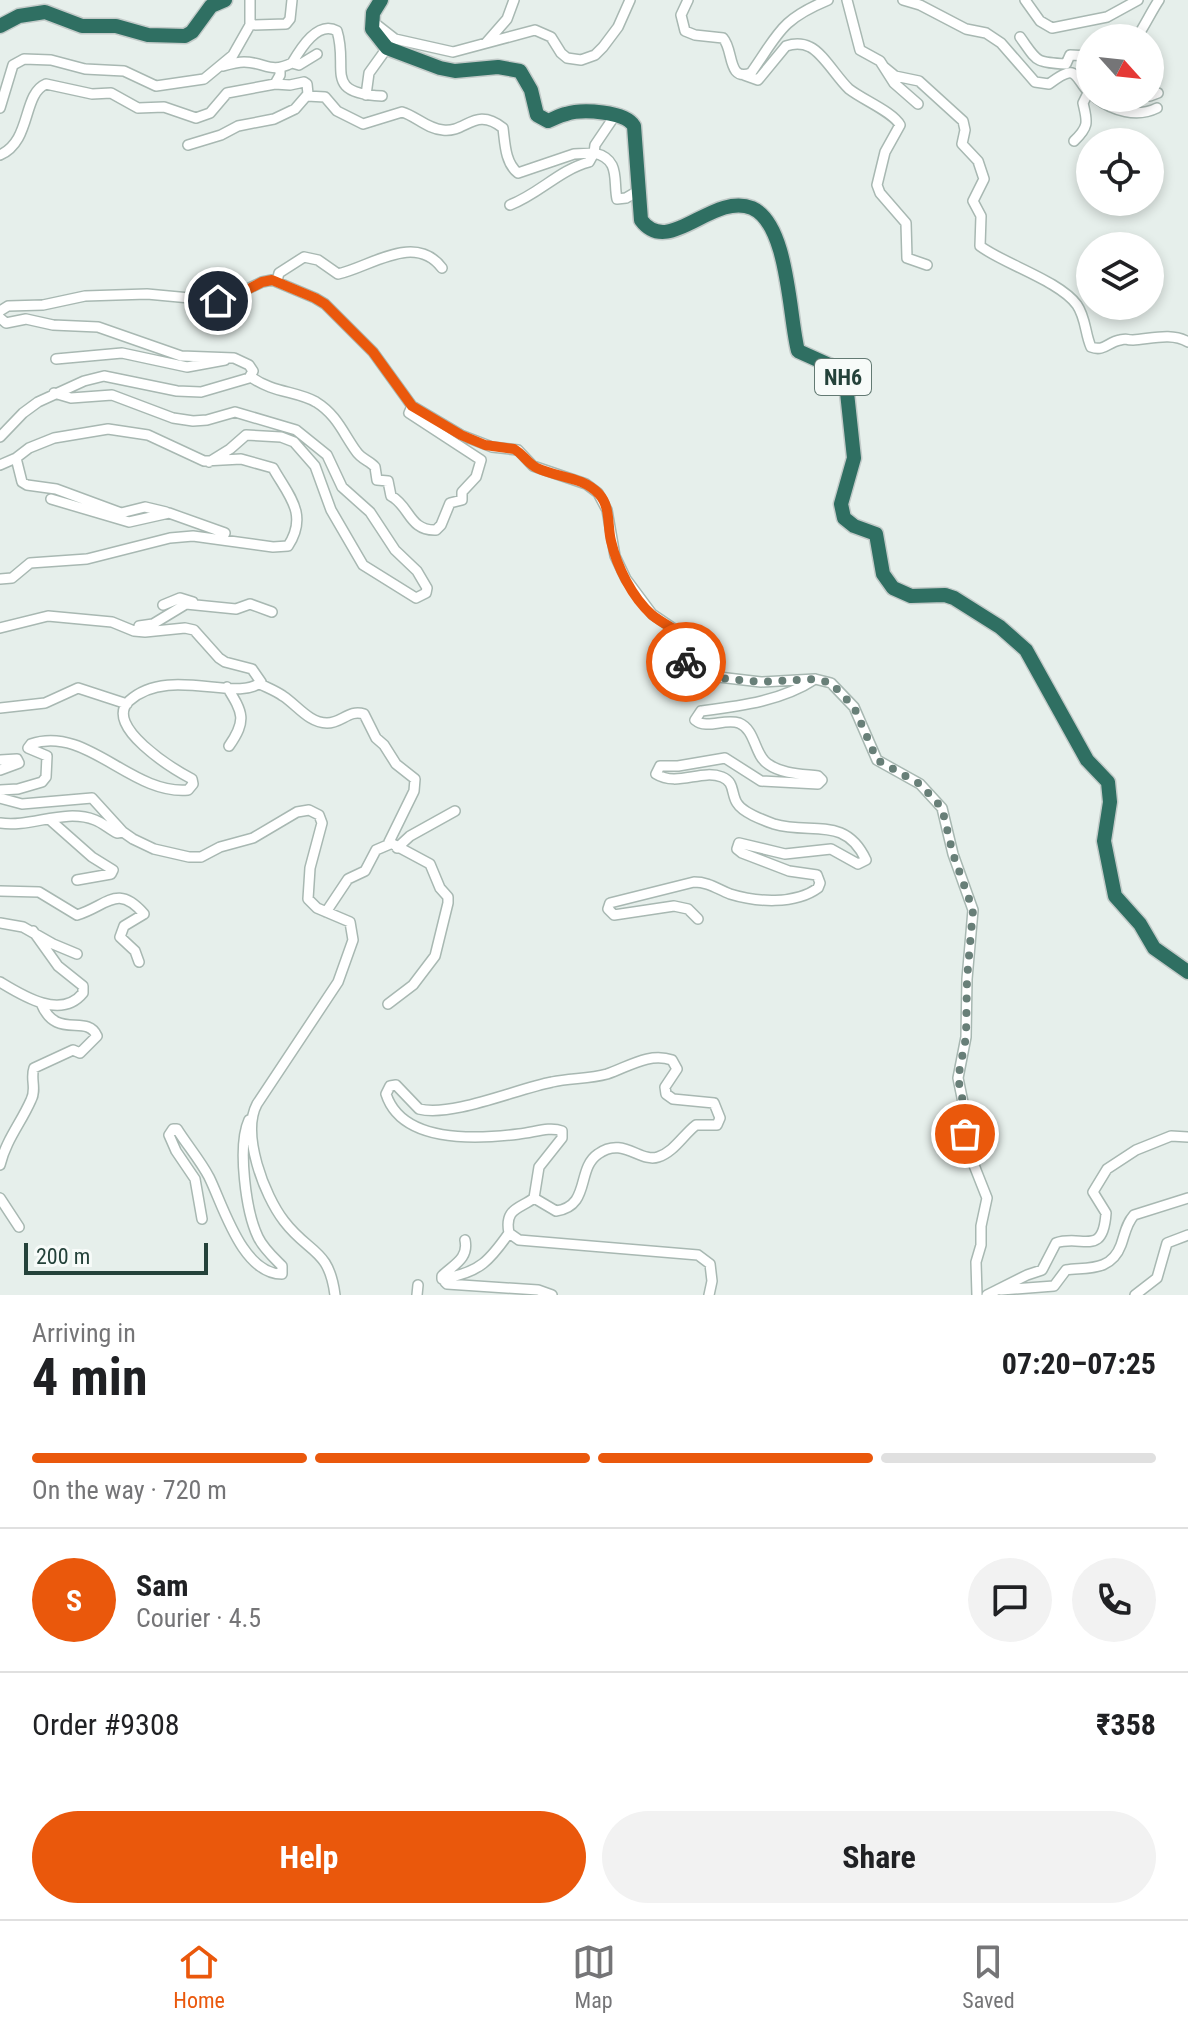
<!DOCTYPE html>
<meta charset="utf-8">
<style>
body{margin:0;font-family:"Roboto Condensed",sans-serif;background:#f2f2f2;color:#202124;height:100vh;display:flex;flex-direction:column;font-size:30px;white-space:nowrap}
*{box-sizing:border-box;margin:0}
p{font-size:26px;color:#757577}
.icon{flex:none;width:44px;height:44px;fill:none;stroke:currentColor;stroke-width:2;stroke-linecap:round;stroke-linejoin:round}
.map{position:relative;height:1295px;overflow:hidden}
.panel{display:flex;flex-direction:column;background:#fff;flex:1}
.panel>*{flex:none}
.needle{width:52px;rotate:117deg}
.fabs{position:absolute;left:1076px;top:24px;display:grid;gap:16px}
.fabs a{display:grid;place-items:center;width:88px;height:88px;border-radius:50%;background:#fff;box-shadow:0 4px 12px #0003;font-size:40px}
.scale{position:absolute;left:24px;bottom:20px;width:184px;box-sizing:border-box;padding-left:8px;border:4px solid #24423a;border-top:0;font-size:22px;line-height:28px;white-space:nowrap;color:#24423a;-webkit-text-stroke:6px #f7fbf9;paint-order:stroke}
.pin{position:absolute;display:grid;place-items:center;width:68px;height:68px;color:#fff;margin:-34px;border:4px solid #fff;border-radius:50%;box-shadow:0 2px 8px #0007}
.courier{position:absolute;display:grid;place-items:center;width:80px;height:80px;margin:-40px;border:6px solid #ea580c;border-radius:50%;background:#fff;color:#222;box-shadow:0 2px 10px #0007}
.head em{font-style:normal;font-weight:700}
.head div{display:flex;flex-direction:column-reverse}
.head{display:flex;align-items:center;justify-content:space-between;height:136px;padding:0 32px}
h1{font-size:52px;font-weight:700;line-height:60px}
.bar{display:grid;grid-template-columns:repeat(4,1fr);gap:12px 8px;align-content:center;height:96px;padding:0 32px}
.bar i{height:10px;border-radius:6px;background:#e0e0e0}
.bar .current{background:#ea580c}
.bar p{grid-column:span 4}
.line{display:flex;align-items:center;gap:20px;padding:0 32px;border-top:2px solid #e0e0e0}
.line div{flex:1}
.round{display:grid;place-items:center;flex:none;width:84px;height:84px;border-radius:42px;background:#f2f2f2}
.cta{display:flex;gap:16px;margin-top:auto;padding:16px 32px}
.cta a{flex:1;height:92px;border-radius:48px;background:#ea580c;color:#fff;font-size:32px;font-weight:700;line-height:92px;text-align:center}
.cta a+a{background:#f2f2f2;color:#202124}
.tab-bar{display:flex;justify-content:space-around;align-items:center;height:112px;border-top:2px solid #e0e0e0;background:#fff;font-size:22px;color:#757577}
.tab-bar a{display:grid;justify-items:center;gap:4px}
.tab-bar .current{color:#ea580c}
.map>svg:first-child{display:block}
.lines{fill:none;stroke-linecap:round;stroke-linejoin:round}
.minor-casing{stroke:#a8b8b2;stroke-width:12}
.highway-casing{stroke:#c2cac8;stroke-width:17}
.minor{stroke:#fff;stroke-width:9}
.highway{stroke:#2f6f62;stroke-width:14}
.done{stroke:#687f78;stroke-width:8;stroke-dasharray:0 14.4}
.route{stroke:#ea580c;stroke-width:10}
.labels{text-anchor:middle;stroke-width:8;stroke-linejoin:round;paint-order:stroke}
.shield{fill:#f7fbf9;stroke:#637a73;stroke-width:2}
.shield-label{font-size:22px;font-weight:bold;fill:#24423a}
</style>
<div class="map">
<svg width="1188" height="1295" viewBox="0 0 1188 1295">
<rect width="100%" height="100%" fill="#e6efeb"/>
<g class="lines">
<defs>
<path id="minor" d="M688 0 681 15 685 31 695 35 723 38C734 50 727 82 751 73 779 33 780 20 828 0
M847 0 860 50 880 61 894 83 918 104
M903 0 920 5 966 29 986 33 1001 43 1035 82 1049 84C1078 62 1073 76 1090 94
M1025 0 1040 21 1052 28 1107 17 1138 0
M372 21 395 39 453 52 535 30 551 37 561 53 567 58 581 60 595 55 603 47 618 27 630 0
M250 25 286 24 290 19 292 0
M1020 37C1038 62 1034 62 1066 64L1070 55 1090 56
M1136 38C1141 33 1152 10 1159 0
M486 43 507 19 514 0
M292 63C301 48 318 20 337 31 349 69 322 93 382 96
M223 66C230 64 237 62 244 62 265 62 270 74 292 63L299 65 317 54
M884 67 895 76 919 81 963 121 965 130 962 144 978 161 984 179 973 201 981 216 980 246C1004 264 1060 281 1077 305 1086 318 1085 334 1091 347 1104 352 1108 342 1120 340 1130 338 1123 340 1133 340 1150 339 1172 332 1188 342
M744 75 758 80 786 46C795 43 802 43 810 47 823 53 837 78 849 89 863 100 893 112 900 125L885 152 877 185 880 193 906 223 907 258 927 265
M366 95 369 73 387 48
M307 96 325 97 337 111 363 124 402 112C416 116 427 129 443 130 466 133 475 106 503 128 505 143 505 163 518 173L574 154 594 153 595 145 616 114
M1150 96 1158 93
M1096 98C1113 111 1137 118 1157 108
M0 108 13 65 24 59 51 60 85 69 124 71 156 86 204 79 233 55 250 25V0
M1074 141C1090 126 1087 121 1083 103L1088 93
M188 145 221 135 238 126 274 119 295 109 308 94 307 84 304 82 290 85 275 84 280 75V68
M0 155C32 141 22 94 46 84L92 94 111 93 138 108 164 107 196 118 210 113 227 93 275 84
M510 205C539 194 559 170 589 162L594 153C621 159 613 181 617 199L626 198 638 191
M277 281 279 273 304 257 318 260 338 274C370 267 415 232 442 268
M0 311 8 306 43 305 85 296 147 294 222 301 262 282 272 280 315 298 325 304 373 352 412 406 461 435 492 447 518 450 533 466 586 484 598 493 607 510 615 556 626 579 652 614 683 635 688 665 710 676 761 682 815 679 831 683 854 707 877 760 920 784 942 808 953 854 973 910 967 979 966 1037 958 1078 966 1117 968 1150 987 1198 981 1226V1245L976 1262 977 1295
M0 318 6 323 26 319 53 325 98 327 181 356 234 358 249 365 253 371 249 378 201 392 177 391 104 376 84 381 38 402 23 413 0 437
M56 359 122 353 187 367 225 360
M251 377C273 393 297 391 316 402 337 415 343 433 356 451 361 459 370 461 375 467L377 480 388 481 391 496C410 506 409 531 436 530L441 525 450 503 462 500V492L476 477 481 460 409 413 412 406
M54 393 71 398 112 395 173 418 193 421 207 420 235 412 296 430 327 455 342 487 370 512 395 550 417 571 427 588 426 593 416 598 363 565 331 510 315 466 294 442 281 437 246 435 230 449 209 462
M16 458 22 482 27 485 56 489 121 513 145 507 166 512
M0 465 16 458 29 448 54 438 108 429 148 435 204 461 241 459 273 468C288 495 309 514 288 546L273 547 193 536 170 538 87 559 30 563 12 578 0 579
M51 499 129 522 169 513 225 533 222 539
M163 605 180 598 193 602
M139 626 153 624 186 604 236 609 250 604 272 612
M0 628 48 616 112 622 134 631 145 632 185 628 194 630 219 658 225 662 252 669 261 682C238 703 168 665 129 701 103 726 173 769 192 779L193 784 188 790C131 795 87 725 31 744L28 748 47 756 46 777 42 782 18 789 0 790
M260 684C268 688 276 691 283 696 297 705 309 723 327 723 342 723 349 709 364 714L376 738 384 745 396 764 415 779 414 791 389 842 430 864 440 888 448 897V903L435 956 413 985 388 1004
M227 687C243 713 247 720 229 746
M0 708 45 703 78 688 127 704
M0 760 17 759 19 763 0 770
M0 798 22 804 92 798 123 832 133 839 154 849 189 857H201L220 847 253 838 297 812 309 810 319 815 322 823 310 868 308 899 317 908 350 922 353 940 338 982 257 1104C241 1134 264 1195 284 1221 309 1254 329 1248 335 1295
M49 819 92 857 113 870 111 874 77 880
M0 823C31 828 64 808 95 820 103 823 109 829 117 833L123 832
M397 848 410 836 455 811
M0 891 39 892 77 915C107 906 117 883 144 914L124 926 120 937 135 951 139 962
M326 912 348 879 365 871 376 850 390 844
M698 919 688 909 674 906 614 915 608 909 610 903 694 882C709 882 717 889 730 894 756 902 795 905 818 888L820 883 817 875 789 871 742 853 737 849 739 843 785 854 831 849 858 864 866 860C845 815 811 835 774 824 763 820 743 813 737 803 731 794 735 782 722 777 701 769 677 787 656 774L660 766H678L725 758 761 781 818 784 822 780 818 776C802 774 782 774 768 764 754 755 756 730 739 723 724 718 707 730 695 720L701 711C740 706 782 701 815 679
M0 923 23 927 53 944 77 954
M0 982C23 996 61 1020 83 993V986L58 966 33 931
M0 1165C6 1140 21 1123 31 1100 37 1089 30 1079 34 1068L73 1050 80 1053 97 1036C87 1013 56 1041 41 1003
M0 1198 19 1227
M534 1198 556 1211C591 1206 576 1169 598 1154 623 1136 640 1163 658 1157 674 1152 683 1135 696 1125H717L720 1118 714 1103 673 1099 666 1094 665 1087 677 1069 672 1060C649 1052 628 1067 607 1074 589 1079 570 1078 552 1082 516 1089 453 1117 419 1109L396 1085 390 1086 386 1094C402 1144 479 1139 519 1134 533 1133 549 1126 562 1131V1138L539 1167 534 1198C520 1209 504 1208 509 1233L519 1240 698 1255 710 1264 712 1281 709 1295
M202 1219 195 1179 176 1151 169 1135 173 1129H177C187 1145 200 1160 209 1177 223 1205 242 1274 282 1274V1266C273 1257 263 1248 258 1237 246 1212 237 1146 249 1120
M509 1233C490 1260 480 1272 446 1278L445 1282 447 1284 538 1290 552 1295
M442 1279V1276C453 1265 469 1259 465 1240
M1001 1290 1054 1286 1066 1270C1087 1267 1111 1272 1121 1245 1125 1234 1126 1224 1134 1215L1188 1198
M417 1295 418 1285
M987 1295 1027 1275 1042 1270 1056 1243C1082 1234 1103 1258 1106 1213L1093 1192 1107 1169 1136 1150 1171 1136 1188 1137
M1135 1295 1157 1278 1167 1243 1188 1235"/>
<path id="highway" d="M381 0 373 13 372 29 387 48 440 68 455 71 498 67 520 71 531 90 537 115 548 121C554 119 560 115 566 114 582 109 625 111 634 126L641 220C669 258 712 192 752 208 789 224 789 318 798 351L838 369 846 383 854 458 841 504 844 518 854 526 876 534 883 574 893 588 911 596 945 595 954 598 1000 627 1026 650 1087 760 1108 782 1110 802 1104 841 1115 896 1140 924 1154 948 1188 972
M0 26 19 16 45 12 82 26H116L148 35 185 36 192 32 211 6 225 0"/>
</defs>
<use href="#minor" class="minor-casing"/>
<use href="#highway" class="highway-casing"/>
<use href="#minor" class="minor"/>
<use href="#highway" class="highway"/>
</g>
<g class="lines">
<path class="done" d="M686 662 701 673 727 679 761 682 815 679 831 683 854 707 877 760 920 784 942 808 953 854 973 910 967 979 966 1037 958 1078 966 1117 965 1134"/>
<path class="route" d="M218 301 228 300 262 282 272 280 315 298 325 304 373 352 412 406 461 435 485 445 514 449C523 454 528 464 537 468 558 478 582 476 599 494 611 507 607 525 611 541 617 567 632 597 652 615 662 623 673 628 683 635L686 662"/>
</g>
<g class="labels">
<rect class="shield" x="815" y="359" width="56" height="36" rx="6"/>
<g class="shield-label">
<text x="843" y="385">NH6</text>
</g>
</g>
</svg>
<div class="fabs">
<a><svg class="needle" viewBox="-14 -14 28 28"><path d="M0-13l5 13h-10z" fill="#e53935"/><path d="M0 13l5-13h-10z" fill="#757577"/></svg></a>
<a><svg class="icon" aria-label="locate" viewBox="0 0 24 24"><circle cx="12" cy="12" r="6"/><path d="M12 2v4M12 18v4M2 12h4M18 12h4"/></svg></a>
<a><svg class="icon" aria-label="layers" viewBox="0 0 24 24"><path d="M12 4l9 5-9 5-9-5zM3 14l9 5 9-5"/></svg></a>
</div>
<div class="scale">200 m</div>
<div class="pin" style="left:965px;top:1134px;background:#ea580c"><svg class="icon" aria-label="bag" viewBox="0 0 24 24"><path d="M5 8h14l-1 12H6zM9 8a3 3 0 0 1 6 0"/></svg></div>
<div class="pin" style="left:218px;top:301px;background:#1f2937"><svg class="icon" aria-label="home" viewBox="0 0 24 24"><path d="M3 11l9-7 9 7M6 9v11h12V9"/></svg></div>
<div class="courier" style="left:686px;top:662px"><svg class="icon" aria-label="bike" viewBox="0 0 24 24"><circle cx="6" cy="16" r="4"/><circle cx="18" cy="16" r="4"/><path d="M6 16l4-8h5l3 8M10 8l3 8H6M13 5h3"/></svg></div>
</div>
<section class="panel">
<div class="head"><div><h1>4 min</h1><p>Arriving in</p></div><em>07:20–07:25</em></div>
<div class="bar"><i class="current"></i><i class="current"></i><i class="current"></i><i></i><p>On the way · 720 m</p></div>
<div class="line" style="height:144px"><b class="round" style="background:#ea580c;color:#fff">S</b><div><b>Sam</b><p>Courier · 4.5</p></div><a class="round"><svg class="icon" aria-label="chat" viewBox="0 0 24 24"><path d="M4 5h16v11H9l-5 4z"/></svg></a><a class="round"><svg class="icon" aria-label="phone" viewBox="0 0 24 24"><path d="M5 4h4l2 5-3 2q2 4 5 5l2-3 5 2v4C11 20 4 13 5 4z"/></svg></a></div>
<div class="line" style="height:104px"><div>Order #9308</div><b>₹358</b></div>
<div class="cta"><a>Help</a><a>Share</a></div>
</section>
<nav class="tab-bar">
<a class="current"><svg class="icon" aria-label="home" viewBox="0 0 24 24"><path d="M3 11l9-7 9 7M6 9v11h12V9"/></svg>Home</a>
<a><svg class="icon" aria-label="map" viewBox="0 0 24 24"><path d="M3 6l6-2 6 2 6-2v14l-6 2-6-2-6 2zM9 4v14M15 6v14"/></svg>Map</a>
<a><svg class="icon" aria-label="saved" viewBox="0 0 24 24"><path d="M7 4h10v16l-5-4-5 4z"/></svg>Saved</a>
</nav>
